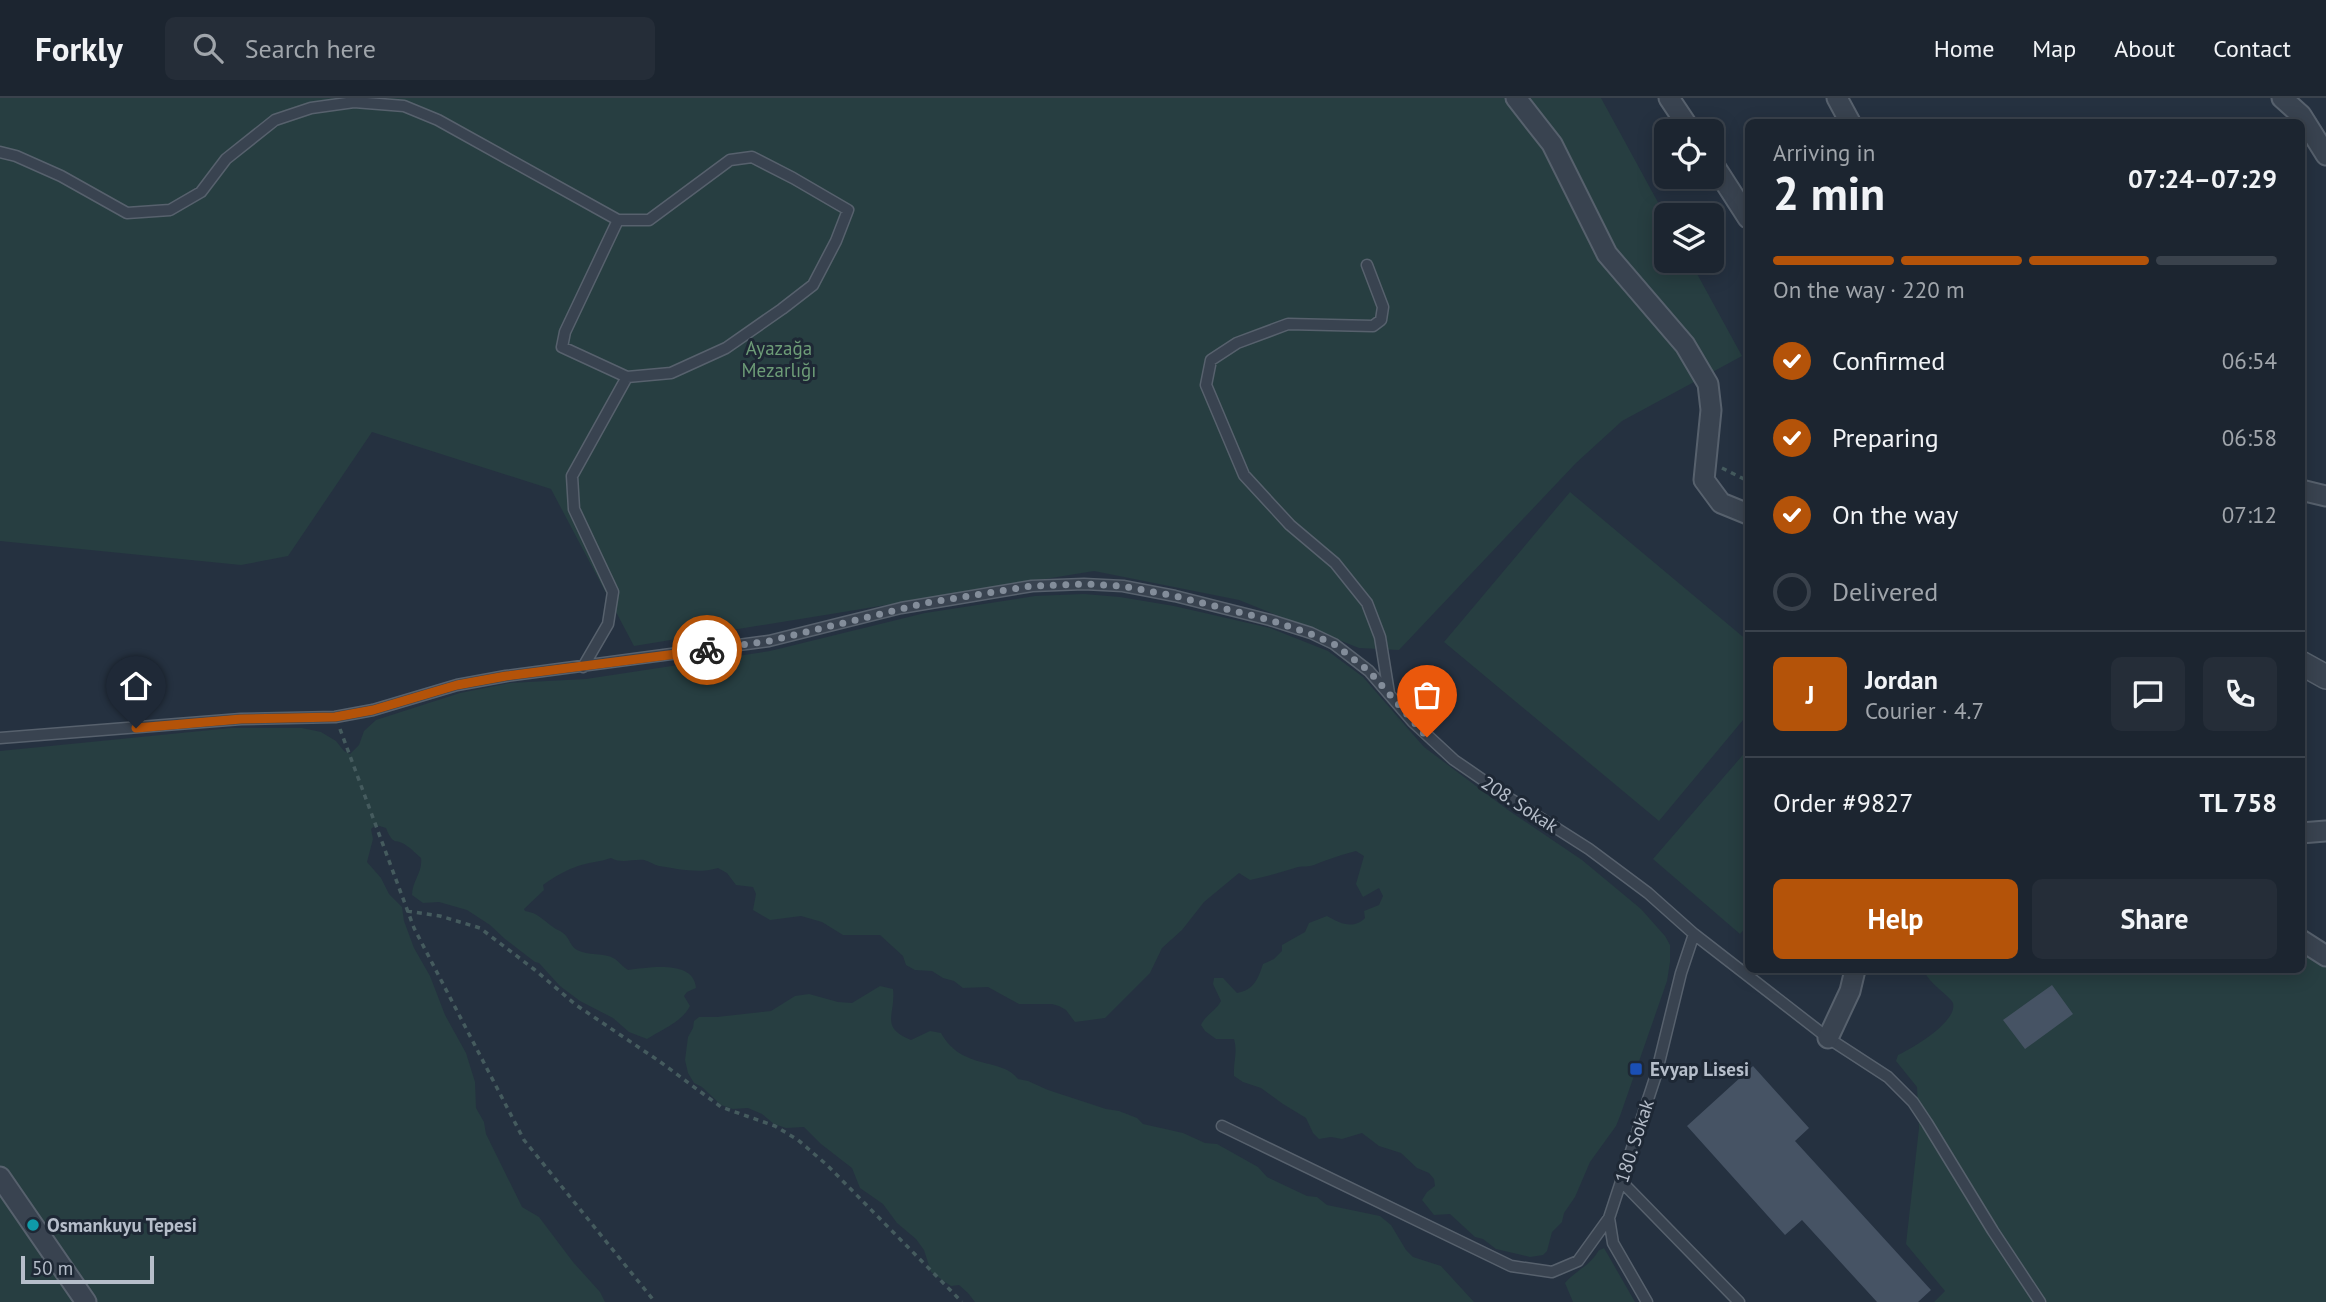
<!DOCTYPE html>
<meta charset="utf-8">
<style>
body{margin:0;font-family:"PT Sans",sans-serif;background:#252d38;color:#f1f3f6;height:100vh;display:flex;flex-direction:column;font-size:26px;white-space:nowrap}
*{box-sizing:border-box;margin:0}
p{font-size:23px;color:#a0a5ab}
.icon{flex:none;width:38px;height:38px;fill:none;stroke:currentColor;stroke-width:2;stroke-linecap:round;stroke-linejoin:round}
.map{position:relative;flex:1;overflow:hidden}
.sheet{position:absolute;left:1745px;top:21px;width:560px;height:854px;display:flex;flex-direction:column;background:#1c2530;border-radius:10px;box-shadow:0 4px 18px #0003,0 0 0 2px #3a424c}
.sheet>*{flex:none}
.controls{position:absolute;left:1654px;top:21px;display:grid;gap:14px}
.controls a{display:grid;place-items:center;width:70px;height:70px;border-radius:10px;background:#1c2530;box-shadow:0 4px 18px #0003,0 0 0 2px #3a424c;font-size:35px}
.scale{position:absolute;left:21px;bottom:18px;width:133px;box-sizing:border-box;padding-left:7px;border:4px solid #b6beca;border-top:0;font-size:19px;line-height:24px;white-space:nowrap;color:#b6beca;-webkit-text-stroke:5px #1e2835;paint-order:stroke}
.pin{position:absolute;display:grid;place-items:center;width:60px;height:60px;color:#fff;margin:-72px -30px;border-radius:50% 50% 50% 0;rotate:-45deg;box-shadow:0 0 7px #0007}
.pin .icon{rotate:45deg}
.courier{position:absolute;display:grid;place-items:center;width:70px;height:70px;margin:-35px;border:5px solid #b45309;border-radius:50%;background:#fff;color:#222;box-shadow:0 2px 9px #0007}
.headline em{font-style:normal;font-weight:700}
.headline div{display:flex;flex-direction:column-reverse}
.headline{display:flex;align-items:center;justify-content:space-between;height:119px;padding:0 28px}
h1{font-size:46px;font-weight:700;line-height:52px}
.bar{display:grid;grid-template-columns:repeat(4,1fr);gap:10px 7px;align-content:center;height:84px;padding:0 28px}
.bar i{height:9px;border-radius:5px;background:#3a424c}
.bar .on{background:#b45309}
.bar p{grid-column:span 4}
.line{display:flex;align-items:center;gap:18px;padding:0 28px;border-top:2px solid #3a424c}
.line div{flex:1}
.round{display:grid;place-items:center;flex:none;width:74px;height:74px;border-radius:10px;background:#252d38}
ol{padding:0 28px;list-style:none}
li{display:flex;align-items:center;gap:21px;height:77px}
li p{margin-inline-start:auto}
li .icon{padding:7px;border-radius:50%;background:#b45309;color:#fff;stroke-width:4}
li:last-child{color:#a0a5ab}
li i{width:38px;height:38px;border:4px solid #3a424c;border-radius:50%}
.action{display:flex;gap:14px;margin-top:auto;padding:14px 28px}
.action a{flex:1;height:80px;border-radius:10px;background:#b45309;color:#fff;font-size:28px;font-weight:700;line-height:80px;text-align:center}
.action a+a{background:#252d38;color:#f1f3f6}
header{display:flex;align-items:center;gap:42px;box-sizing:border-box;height:98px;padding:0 35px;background:#1c2530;border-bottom:2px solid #3a424c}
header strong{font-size:33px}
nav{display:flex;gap:38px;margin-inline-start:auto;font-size:24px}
.search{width:490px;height:63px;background:#252d38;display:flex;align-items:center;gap:18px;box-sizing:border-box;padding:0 24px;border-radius:10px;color:#a0a5ab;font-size:26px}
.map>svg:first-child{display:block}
.green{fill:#273e41}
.building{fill:#465364}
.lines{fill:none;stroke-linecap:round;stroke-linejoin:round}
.service-casing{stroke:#57616d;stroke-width:13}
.minor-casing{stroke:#57616d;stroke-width:23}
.tertiary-casing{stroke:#57616d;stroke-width:26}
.path{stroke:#455b5e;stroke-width:3.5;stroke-dasharray:5 5;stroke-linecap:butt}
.service{stroke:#394350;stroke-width:10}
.minor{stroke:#394350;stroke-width:19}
.tertiary{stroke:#394350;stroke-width:23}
.done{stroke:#838d9a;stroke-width:7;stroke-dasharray:0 12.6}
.route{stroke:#b45309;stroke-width:9}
.transit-dot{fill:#1a4fb4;stroke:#1e2835;stroke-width:2.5}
.culture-dot{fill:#0f9aa8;stroke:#1e2835;stroke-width:2.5}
.labels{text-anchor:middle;stroke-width:6;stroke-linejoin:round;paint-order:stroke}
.park-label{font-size:19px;fill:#6d9c77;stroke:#1e2835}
.street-label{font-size:19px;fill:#b6beca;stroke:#1e2835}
.poi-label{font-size:19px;font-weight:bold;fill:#b6beca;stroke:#1e2835;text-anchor:start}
</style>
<header>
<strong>Forkly</strong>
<div class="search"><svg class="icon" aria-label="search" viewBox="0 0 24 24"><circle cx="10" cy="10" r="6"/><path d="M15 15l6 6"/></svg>Search here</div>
<nav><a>Home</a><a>Map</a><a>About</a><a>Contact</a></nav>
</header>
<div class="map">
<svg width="2326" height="1204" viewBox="0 0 2326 1204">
<rect width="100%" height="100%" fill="#253140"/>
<path class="green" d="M0 0H1601L1666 119V163H1690L1742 258 1622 323 1576 365 1399 552 1359 550 1239 502 1094 473 634 548 551 391 372 334 288 458 241 467 0 443Z
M1570 394 1748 543V616L1659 723 1444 544Z
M1084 496 1120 499 1174 508 1270 530 1328 553 1363 579 1424 649 1508 712 1582 762 1641 811 1665 838 1670 847V864L1667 883 1620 1018 1616 1028 1590 1064 1575 1099 1564 1115 1562 1124 1552 1134 1547 1153 1543 1157 1530 1159 1496 1151 1483 1141 1475 1139 1450 1116 1434 1117 1422 1102 1427 1094 1435 1088 1434 1081 1429 1075 1417 1070 1401 1055 1379 1048 1362 1035 1342 1041 1331 1039 1319 1041 1313 1035 1306 1020 1283 1006 1261 990 1243 984 1234 978C1233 964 1238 955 1234 941H1216L1205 933 1201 927C1205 917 1216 913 1221 903L1213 886 1214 880H1223L1237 895C1254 892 1258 881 1263 866L1274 861 1282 853V847L1305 834 1309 825 1327 818C1339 825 1353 832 1365 820L1364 813 1379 807 1383 798 1379 790 1363 799 1356 786 1364 758 1356 753C1341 757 1329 761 1314 767 1309 769 1303 768 1298 769 1282 774 1266 779 1250 782L1239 775 1204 804 1182 832 1162 850 1150 875 1105 920 1075 924 1066 912 1059 908 1052 906H1019L988 889 963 890 954 883 943 880 932 873 915 872 906 867 903 858 880 837H843L822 824 801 818 770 822 753 812 756 796 753 789 736 787 727 775 718 770C698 776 679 771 659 768 654 767 649 763 644 762 632 761 622 766 611 760 600 764 589 764 578 768 566 772 554 779 543 787L544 792 524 811 525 813C538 815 543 822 553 829 556 832 560 832 563 835 569 839 570 848 577 852 588 858 604 854 615 861 619 864 623 869 628 872 647 870 694 861 696 890L687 894 684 898 690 908C682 924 661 932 647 941L629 934 613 920 580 903 560 888 539 865 535 864 505 841 490 827 467 812 439 804 423 805 412 797C412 783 423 774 421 760 416 756 412 751 407 748 396 739 394 750 386 730L376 727 371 731 373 741 367 764 381 780 389 796 402 809 404 823 414 850 430 878 445 917 466 955 475 984 476 1010 484 1024 486 1036 522 1109 539 1119 573 1164 600 1194 605 1204H0V653L231 630H302L321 634 336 643 344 653 350 656 359 647 364 633 376 622 460 595 510 585 586 581 770 553 925 515 1035 498Z
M1748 651V827L1740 836 1653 761Z
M2301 852 2326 868V1204H1934L1945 1193 1906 1146 1919 1030 1917 989 1896 963 1898 957C1911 951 1958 924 1953 905 1951 899 1927 884 1924 872H2301Z
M880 888 893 891C896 917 879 929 911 942L930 933 941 935C962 973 1002 959 1018 981L1028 983 1048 992 1106 1011 1119 1013 1137 1020 1143 1026 1183 1035 1205 1045 1217 1046 1258 1069 1267 1079 1307 1098 1317 1099 1327 1107 1380 1118 1391 1127 1406 1152 1413 1159 1441 1168 1474 1204H975L968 1195 959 1187 951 1188 931 1174 924 1152 916 1141 897 1125 883 1106 860 1090 852 1070 821 1046 804 1029 786 1030 774 1026 762 1016 748 1010 733 1011 721 1007 702 989 694 985 688 975 685 962 688 939 693 930 694 923 699 919H717L771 913 795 898 809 896 838 904 852 905Z
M1604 1150 1635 1204H1573L1565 1185C1574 1174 1587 1169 1595 1158 1601 1150 1596 1154 1604 1150Z"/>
<path class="building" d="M2052 887 2073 916 2025 951 2003 922Z
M1753 968 1809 1030 1795 1043 1931 1192 1918 1204H1877L1802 1122 1785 1137 1687 1028Z"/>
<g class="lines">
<defs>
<path id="service" d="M0 54 16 58 61 78 127 115 170 112 201 94 226 61 275 22 311 10 354 4 404 8 438 22 618 122H649L730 62 752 59 793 80 848 112 836 143 813 187 782 211 726 250 671 275 627 279
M1367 167 1383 209 1381 222 1373 228 1288 226 1237 245 1211 262 1206 287 1244 377 1290 427 1335 465 1367 505 1380 539 1389 595
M583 569 608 526 613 494 574 411 572 378 627 279 562 249 565 234 618 122
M0 640 241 621 335 619 373 612 457 587 506 578 769 543 901 510 1032 488 1084 486 1123 488 1175 498 1270 522 1311 535 1334 546 1369 573 1413 624 1454 662 1512 702 1589 751 1648 795 1694 836 1828 940 1888 979 1913 1004 1927 1025 1993 1133 2040 1204
M1222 1028 1511 1168 1552 1174 1578 1163 1609 1120
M1621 1083 1739 1204
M1647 1204 1613 1145 1609 1120 1656 977 1681 875 1694 836"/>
<path id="minor" d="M1516 0 1552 46 1607 156 1685 247 1708 286 1711 312 1704 382 1721 405 1748 416
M1669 0 1691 33
M1837 0 1850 24
M2282 0 2301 17 2326 57
M1712 64 1748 120
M2301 392 2326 398
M2301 735 2326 733
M2301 842 2326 858
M1828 940 1850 893 1855 872
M0 1079 86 1204"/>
<path id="tertiary" d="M2301 565 2326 579"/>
</defs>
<use href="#service" class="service-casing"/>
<use href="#minor" class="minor-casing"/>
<use href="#tertiary" class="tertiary-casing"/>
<path class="path" d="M1722 370 1748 383
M340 631 414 830 524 1042 655 1204
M407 813 440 818 480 830 535 872 576 907 659 963 721 1009 775 1028 798 1042 827 1067 962 1204"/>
<use href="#service" class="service"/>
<use href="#minor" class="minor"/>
<use href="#tertiary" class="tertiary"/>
</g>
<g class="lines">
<path class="done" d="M707 552 769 543 926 505 1032 488 1084 486 1122 488 1175 498 1270 522 1311 536 1334 546 1369 573 1427 639"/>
<path class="route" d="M136 630 241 621 335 619 373 612 457 587 506 578 707 552"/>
</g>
<rect class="transit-dot" x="1629" y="964" width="14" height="14" rx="3.5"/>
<circle class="culture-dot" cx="33" cy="1127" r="7"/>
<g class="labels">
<g class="park-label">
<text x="779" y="257">Ayazağa<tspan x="779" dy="22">Mezarlığı</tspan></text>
</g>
<g class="street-label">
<text transform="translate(1520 706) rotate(33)" y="7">208. Sokak</text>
<text transform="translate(1634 1043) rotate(-72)" y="7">180. Sokak</text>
</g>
<g class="poi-label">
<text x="1650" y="978">Evyap Lisesi</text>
<text x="47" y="1134">Osmankuyu Tepesi</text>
</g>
</g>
</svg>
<div class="controls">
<a><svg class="icon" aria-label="locate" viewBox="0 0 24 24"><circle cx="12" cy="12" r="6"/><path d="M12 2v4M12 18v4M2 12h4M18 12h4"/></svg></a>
<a><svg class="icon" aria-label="layers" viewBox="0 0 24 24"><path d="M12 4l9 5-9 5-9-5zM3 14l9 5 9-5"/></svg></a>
</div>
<div class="scale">50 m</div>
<div class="pin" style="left:1427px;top:639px;background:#ea580c"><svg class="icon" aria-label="bag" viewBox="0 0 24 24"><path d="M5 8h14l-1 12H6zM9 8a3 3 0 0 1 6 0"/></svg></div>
<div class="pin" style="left:136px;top:630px;background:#1f2937"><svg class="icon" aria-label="home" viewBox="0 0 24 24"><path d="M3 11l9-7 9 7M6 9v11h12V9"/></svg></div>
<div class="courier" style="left:707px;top:552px"><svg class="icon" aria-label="bike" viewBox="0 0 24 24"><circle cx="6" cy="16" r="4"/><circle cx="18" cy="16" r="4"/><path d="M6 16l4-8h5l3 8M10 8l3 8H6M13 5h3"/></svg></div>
<section class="sheet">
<div class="headline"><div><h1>2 min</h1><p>Arriving in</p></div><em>07:24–07:29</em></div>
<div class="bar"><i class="on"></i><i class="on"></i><i class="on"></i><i></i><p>On the way · 220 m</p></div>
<ol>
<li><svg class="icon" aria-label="check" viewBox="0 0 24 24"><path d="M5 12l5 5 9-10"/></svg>Confirmed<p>06:54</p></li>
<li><svg class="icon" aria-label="check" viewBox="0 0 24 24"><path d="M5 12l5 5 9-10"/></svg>Preparing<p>06:58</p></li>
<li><svg class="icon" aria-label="check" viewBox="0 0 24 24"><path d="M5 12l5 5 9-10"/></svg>On the way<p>07:12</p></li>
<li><i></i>Delivered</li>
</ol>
<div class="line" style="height:126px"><b class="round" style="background:#b45309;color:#fff">J</b><div><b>Jordan</b><p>Courier · 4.7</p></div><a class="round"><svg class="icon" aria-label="chat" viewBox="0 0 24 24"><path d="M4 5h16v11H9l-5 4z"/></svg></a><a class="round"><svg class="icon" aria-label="phone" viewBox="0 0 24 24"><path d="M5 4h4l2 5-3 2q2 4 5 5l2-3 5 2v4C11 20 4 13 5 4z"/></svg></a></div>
<div class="line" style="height:91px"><div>Order #9827</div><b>TL 758</b></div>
<div class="action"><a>Help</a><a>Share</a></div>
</section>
</div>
